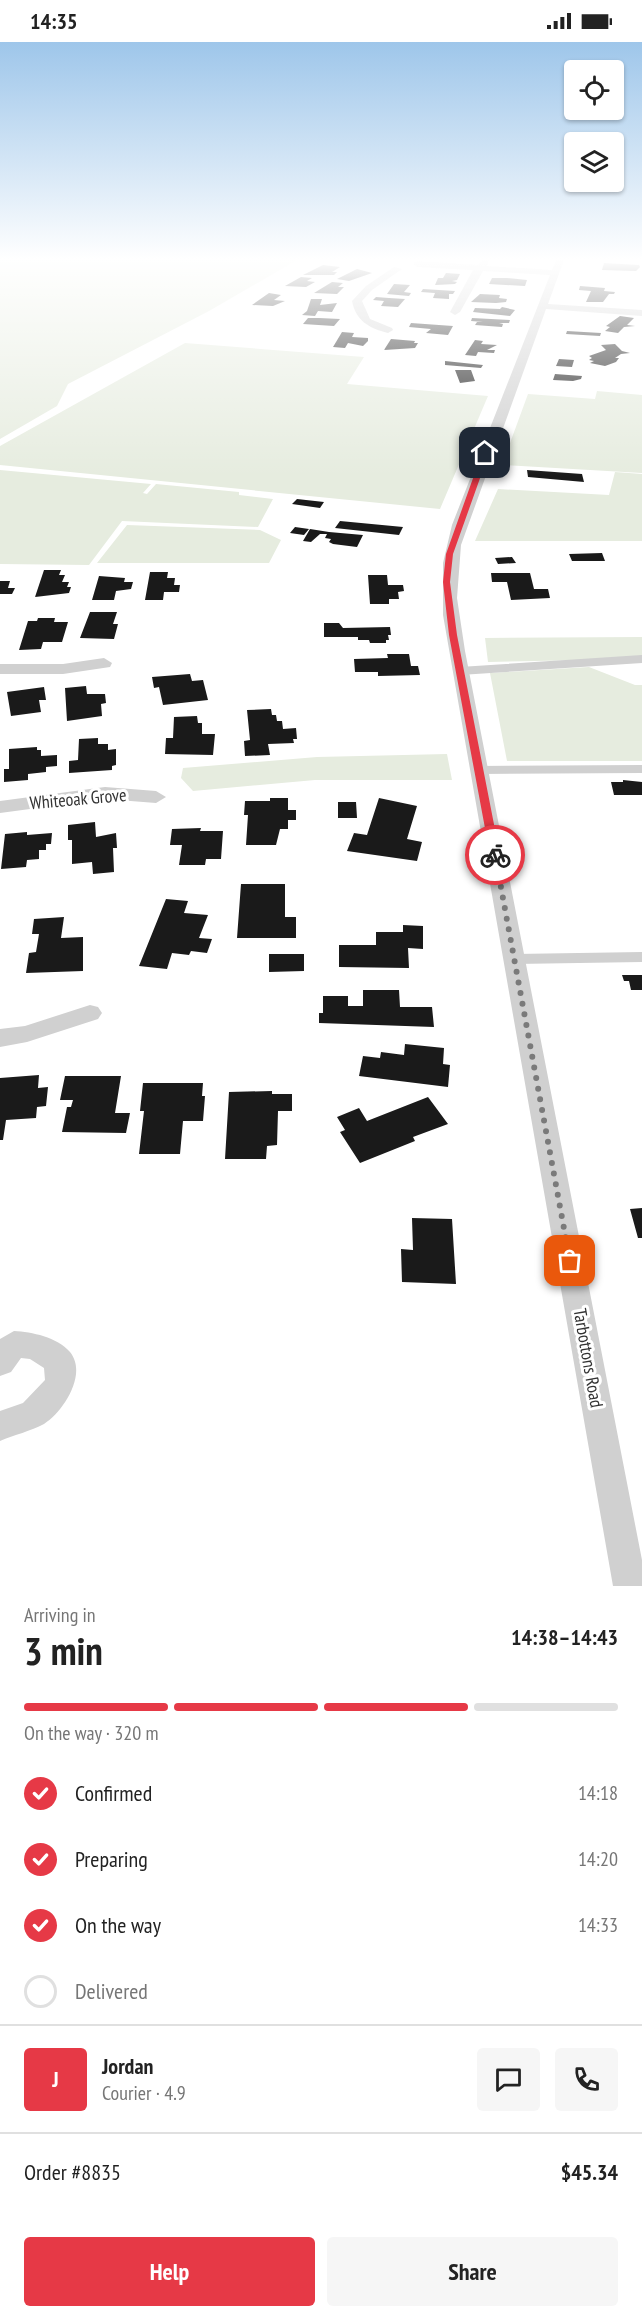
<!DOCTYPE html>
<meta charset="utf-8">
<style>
body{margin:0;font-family:"PT Sans Narrow",sans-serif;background:#f6f6f6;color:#222;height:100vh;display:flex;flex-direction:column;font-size:22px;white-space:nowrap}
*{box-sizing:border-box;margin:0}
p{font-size:20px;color:#767676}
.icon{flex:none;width:33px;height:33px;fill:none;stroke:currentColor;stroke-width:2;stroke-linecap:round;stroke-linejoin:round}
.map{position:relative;height:1544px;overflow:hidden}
.side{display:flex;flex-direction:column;background:#fff;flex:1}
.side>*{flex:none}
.tools{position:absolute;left:564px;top:18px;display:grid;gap:12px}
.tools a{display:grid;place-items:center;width:60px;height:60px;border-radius:6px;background:#fff;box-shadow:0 2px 4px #0004;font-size:30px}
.pin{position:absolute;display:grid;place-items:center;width:51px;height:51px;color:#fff;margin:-26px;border-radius:12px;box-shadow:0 3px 9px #0006}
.courier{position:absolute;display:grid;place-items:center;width:60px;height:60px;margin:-30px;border:4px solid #e63946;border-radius:50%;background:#fff;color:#222;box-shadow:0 2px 8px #0007}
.head em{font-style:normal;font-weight:700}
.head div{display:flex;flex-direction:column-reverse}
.head{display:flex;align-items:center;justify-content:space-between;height:102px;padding:0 24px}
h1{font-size:39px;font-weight:700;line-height:45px}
.bar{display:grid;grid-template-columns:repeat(4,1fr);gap:9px 6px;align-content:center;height:72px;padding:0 24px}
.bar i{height:8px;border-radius:4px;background:#e0e0e0}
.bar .on{background:#e63946}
.bar p{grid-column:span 4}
.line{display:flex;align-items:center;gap:15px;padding:0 24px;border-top:2px solid #e0e0e0}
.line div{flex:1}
.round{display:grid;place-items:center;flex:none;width:63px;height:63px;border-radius:6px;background:#f6f6f6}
ol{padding:0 24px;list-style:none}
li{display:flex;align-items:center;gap:18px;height:66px}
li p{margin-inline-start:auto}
li .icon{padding:6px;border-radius:50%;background:#e63946;color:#fff;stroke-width:4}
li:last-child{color:#767676}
li i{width:33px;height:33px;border:3px solid #e0e0e0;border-radius:50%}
.cta{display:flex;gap:12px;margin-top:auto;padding:12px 24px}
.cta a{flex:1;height:69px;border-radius:6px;background:#e63946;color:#fff;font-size:24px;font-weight:700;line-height:69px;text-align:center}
.cta a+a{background:#f6f6f6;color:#222}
.status{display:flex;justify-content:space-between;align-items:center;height:42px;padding:0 30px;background:#fff;direction:ltr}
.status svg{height:16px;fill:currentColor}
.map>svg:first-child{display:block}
.green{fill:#e6ecdf}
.building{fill:#1a1a1a}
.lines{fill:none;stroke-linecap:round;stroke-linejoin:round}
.lane-far1{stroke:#d0d0d0;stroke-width:8}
.lane{stroke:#d0d0d0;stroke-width:10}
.street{fill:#d0d0d0;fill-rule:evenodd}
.route{fill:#e63946}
.done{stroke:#7a7a7a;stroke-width:6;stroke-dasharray:0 10.8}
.labels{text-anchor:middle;stroke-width:6;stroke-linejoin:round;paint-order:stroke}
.street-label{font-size:18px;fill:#333;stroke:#fff}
</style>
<div class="status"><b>14:35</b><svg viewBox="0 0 49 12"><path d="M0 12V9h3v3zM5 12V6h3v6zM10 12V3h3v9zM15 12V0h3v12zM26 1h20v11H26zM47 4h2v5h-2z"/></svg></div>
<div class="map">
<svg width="642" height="1544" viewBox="0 0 642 1544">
<rect width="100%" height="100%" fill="#fff"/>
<path class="green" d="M0 218H297L209 269 68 342 57 364 0 397Z
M185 301 364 315 347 342 488 354 440 467 0 423V404Z
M597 349 642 353V431L502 423 528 352 595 357Z
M0 428 151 442 143 451 147 452 156 442 239 450V453L273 457 258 485 122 479 89 523 0 522Z
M615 430 642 432V499H475L498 447 609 453Z
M127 483 260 488 281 498 269 521H97Z
M642 595V617L488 620 485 596Z
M589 625 635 643H642V719H507L490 631Z
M447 712 452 738H315L193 749 181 736 183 726 317 715Z"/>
<path class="building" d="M604 221 639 223 640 225 636 229 602 228Z
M323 223 340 225 332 230H337L334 233H303Z
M357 227 372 231 349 239 337 237Z
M446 231 460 232 457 238 452 239 457 240 455 242 435 243 438 236H443Z
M301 235 312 236 307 239 315 240 306 245 285 244Z
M492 236H507L527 238 525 244 489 242Z
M332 240 343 241 338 245H344L337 252 314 251Z
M394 242 410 243 404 250 411 251 409 254 387 252Z
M580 244 605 246 604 249 615 250 614 252H609L603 260H586L591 249 579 248Z
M423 247 455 249 453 252H449V257L433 256 435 251 421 250Z
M269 251 281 253 274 258 285 259 273 264 252 263Z
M480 252 500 253 499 256 507 257 506 260 496 261 471 260Z
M376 255 389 256 405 257 398 265 381 264 384 259 373 258Z
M311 257H322L320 263 337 261 332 270 318 269 315 274 302 273 307 269Z
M502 265 515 268 510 274 473 270 475 266 500 267Z
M620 274 634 276 627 283 635 284 624 285 618 291 605 289 610 285 606 284Z
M308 276H319L340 277 334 284 303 282Z
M472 276 510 278 509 281H499L503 282 502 285 475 283 477 280H483L471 279Z
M411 281 453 284 448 293 426 291 431 287 409 285Z
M567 289 601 291 600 294 566 292Z
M342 290 354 291 352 295 368 296V299L363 304 348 301 345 306 333 305Z
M391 297 415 299 414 301H418L415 306 384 308Z
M475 298 483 299 481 302 497 303 487 308H495L494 311 478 310 476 314 465 313Z
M615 302 622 309 630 311 621 312 615 316H619L616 320 605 324 590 321 594 319 589 318 592 316 589 314 606 308 601 303Z
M559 317 574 318 572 325 556 324Z
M445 319 483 323 481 326 445 323Z
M455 328H471L475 339 460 341Z
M555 332 582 334 581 337 573 339 553 338Z
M527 428 582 432 584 440 528 435Z
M297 457 324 460 320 466 292 462Z
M340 479 403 485 399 493 335 486Z
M295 485 309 487 304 493 290 491Z
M310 487 329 490 363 493 357 505 333 502 329 500 331 497 325 496 327 492H320L311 500 303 499Z
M602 511 605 519H572L569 512Z
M512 515 516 521 498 522 495 516Z
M44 528H61L59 533H65L62 540H69L67 545H71L69 551 35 555Z
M150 530H168L167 536H175L174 543H180L179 550H164L163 558H145Z
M491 531H530L534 547H548L550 556 511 558 507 540H492Z
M368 533H387L388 543H403L404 549 398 550 399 557H389V562H370Z
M99 534 125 536 124 540H133L131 547 116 549 114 558H92Z
M0 539H10L8 546H15L12 552H0Z
M90 570H117L113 582H118L114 597 80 596Z
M38 576H55L54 580H68L62 600H43L41 607 19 608 28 579H37Z
M324 581H339L343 586 390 585 391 593H388L389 598H386V601H370L369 598H358V595H324Z
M387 612H409L411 624H418L420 633 378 634V630H355L354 617 388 616Z
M190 632 192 639 203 638 208 658 163 663 159 645 154 646 152 635Z
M86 644 87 652H105L106 661 101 662 102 674 67 679 65 646Z
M44 645 46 658H39L41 670 11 674 7 650Z
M271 667 272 673H276L277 679H282L283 687 296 686 297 697H293L294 701 268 702 270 713 245 714 244 699 250 698 247 668Z
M197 674 198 681H202V692H215L213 713 165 712 166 696H173L174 675Z
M98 696V702H108V708L116 707V723L112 724V728L69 731V719L78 718 79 697Z
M37 705V708H41V714L57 713V724L46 725V730L28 732V738L4 740V727H9V707Z
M623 738 642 740V753H614L611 740H623Z
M270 756H288V768H296V778H288V787H280L276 803H246L248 773H244L245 759H270Z
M379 756 417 764 407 797 422 800 417 819 347 809 354 791 367 793Z
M338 760H356L357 776H338Z
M95 780 96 795 116 791 117 806H113L114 830 93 832 92 820 72 822V798H68V783Z
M201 786 200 789H223L221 817H206L205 823H179L182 803H170L172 787Z
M27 790V793L52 791 51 802H46V808H39V817L27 818 26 825 1 827 5 792Z
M241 842H285V875H296V896H237Z
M166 857 188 859 184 871 208 873 199 896 212 897 207 911 191 909 189 913 172 911 167 927 139 924Z
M64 875 61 896 83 895V929L26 931 29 911 36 910 39 892H32L34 877Z
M403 883 423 884V907L408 906 409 926 339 925V903H376V890H403Z
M269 912H304V929L269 930Z
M622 933H642V948H631L629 939H624Z
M363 948H399L400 965H432L434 985 319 981V971H323V954H348V964H363Z
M405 1002 444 1006 443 1022 450 1023 448 1045 359 1034 363 1014 380 1016 381 1010 404 1013Z
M39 1033 38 1046 48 1045 46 1064 37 1065 36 1076 6 1078 3 1098H0V1036Z
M65 1034H121L115 1071H130L126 1091 62 1090 67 1065H71L73 1058H60Z
M143 1041H203L202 1054H205L203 1079H183L180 1112H139L144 1069H140Z
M272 1049V1052H292V1069H278L277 1103 267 1104 266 1117H225L229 1050Z
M428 1055 448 1082 413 1095 415 1099 360 1121 340 1090 345 1088 337 1075 359 1066 367 1079Z
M642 1166V1196H638L630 1167Z
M412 1176 452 1177 456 1242 402 1240 401 1207 413 1208Z"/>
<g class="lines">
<path class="lane-far1" d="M460 629 642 617
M478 728 642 727"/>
<path class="lane" d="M515 917 642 915"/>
<path class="street" d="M483 218H489L487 224 552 228 556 218H564L548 262 642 268V274L546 267 461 503 457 556 465 609 642 1518V1544H613L443 573V521L452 483 550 233 483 229 460 270 455 273 450 270 473 228 417 225 413 222 417 219 478 223Z
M394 225 402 227 372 248 362 259 370 277 392 286 393 288 388 291C369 286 356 279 352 259L366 244Z
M104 616 112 621 110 625 63 632H0V622H63Z
M105 745 156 749 166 755 156 761 105 757 0 771V759Z
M90 963 98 965 102 971 98 977 27 1000 0 1005V987L25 984Z
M14 1289C32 1290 57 1295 70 1310 88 1332 63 1370 44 1382 31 1389 14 1393 0 1399V1369L23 1361 45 1338 44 1326 30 1317 21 1316 11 1330 0 1334V1297Z"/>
</g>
<linearGradient id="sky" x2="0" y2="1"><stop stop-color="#9ec6ea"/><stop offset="0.5" stop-color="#fff"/><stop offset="1" stop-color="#fff" stop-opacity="0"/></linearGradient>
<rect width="642" height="434" fill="url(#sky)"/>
<path class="route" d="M485 409 489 411 453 512 450 540 457 593 500 813 495 816 490 813 449 593 443 540 446 512 482 411Z"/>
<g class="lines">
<path class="done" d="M495 813 570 1219"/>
</g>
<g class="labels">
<g class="street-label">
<text transform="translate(78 757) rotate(-5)" y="6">Whiteoak Grove</text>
<text transform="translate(588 1316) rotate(80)" y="6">Tarbottons Road</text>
</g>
</g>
</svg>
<div class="tools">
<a><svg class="icon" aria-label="locate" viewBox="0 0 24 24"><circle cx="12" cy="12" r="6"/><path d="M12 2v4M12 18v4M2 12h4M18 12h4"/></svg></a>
<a><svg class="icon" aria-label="layers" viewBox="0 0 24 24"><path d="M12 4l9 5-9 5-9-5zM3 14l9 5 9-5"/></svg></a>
</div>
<div class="pin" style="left:570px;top:1219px;background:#ea580c"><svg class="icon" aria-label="bag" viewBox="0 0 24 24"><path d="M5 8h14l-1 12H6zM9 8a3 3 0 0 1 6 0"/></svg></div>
<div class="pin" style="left:485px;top:411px;background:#1f2937"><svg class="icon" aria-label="home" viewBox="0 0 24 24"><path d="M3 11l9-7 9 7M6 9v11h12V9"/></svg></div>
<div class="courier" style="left:495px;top:813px"><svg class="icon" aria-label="bike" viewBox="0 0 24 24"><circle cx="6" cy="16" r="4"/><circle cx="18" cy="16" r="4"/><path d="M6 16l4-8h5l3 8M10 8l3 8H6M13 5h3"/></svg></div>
</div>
<section class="side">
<div class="head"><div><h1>3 min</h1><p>Arriving in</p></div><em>14:38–14:43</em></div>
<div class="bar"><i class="on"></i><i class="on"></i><i class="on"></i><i></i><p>On the way · 320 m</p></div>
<ol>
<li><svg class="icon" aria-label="check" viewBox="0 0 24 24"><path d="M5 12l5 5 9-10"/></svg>Confirmed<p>14:18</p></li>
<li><svg class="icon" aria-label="check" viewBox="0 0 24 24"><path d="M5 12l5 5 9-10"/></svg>Preparing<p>14:20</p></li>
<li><svg class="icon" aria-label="check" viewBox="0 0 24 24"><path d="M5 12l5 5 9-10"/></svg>On the way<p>14:33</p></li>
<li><i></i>Delivered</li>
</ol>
<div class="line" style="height:108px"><b class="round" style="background:#e63946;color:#fff">J</b><div><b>Jordan</b><p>Courier · 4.9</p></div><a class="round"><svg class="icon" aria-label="chat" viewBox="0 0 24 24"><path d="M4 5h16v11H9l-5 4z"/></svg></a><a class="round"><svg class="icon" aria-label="phone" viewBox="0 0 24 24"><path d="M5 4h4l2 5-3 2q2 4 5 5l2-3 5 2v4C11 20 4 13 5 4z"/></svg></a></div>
<div class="line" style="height:78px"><div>Order #8835</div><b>$45.34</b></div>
<div class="cta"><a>Help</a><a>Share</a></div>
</section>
